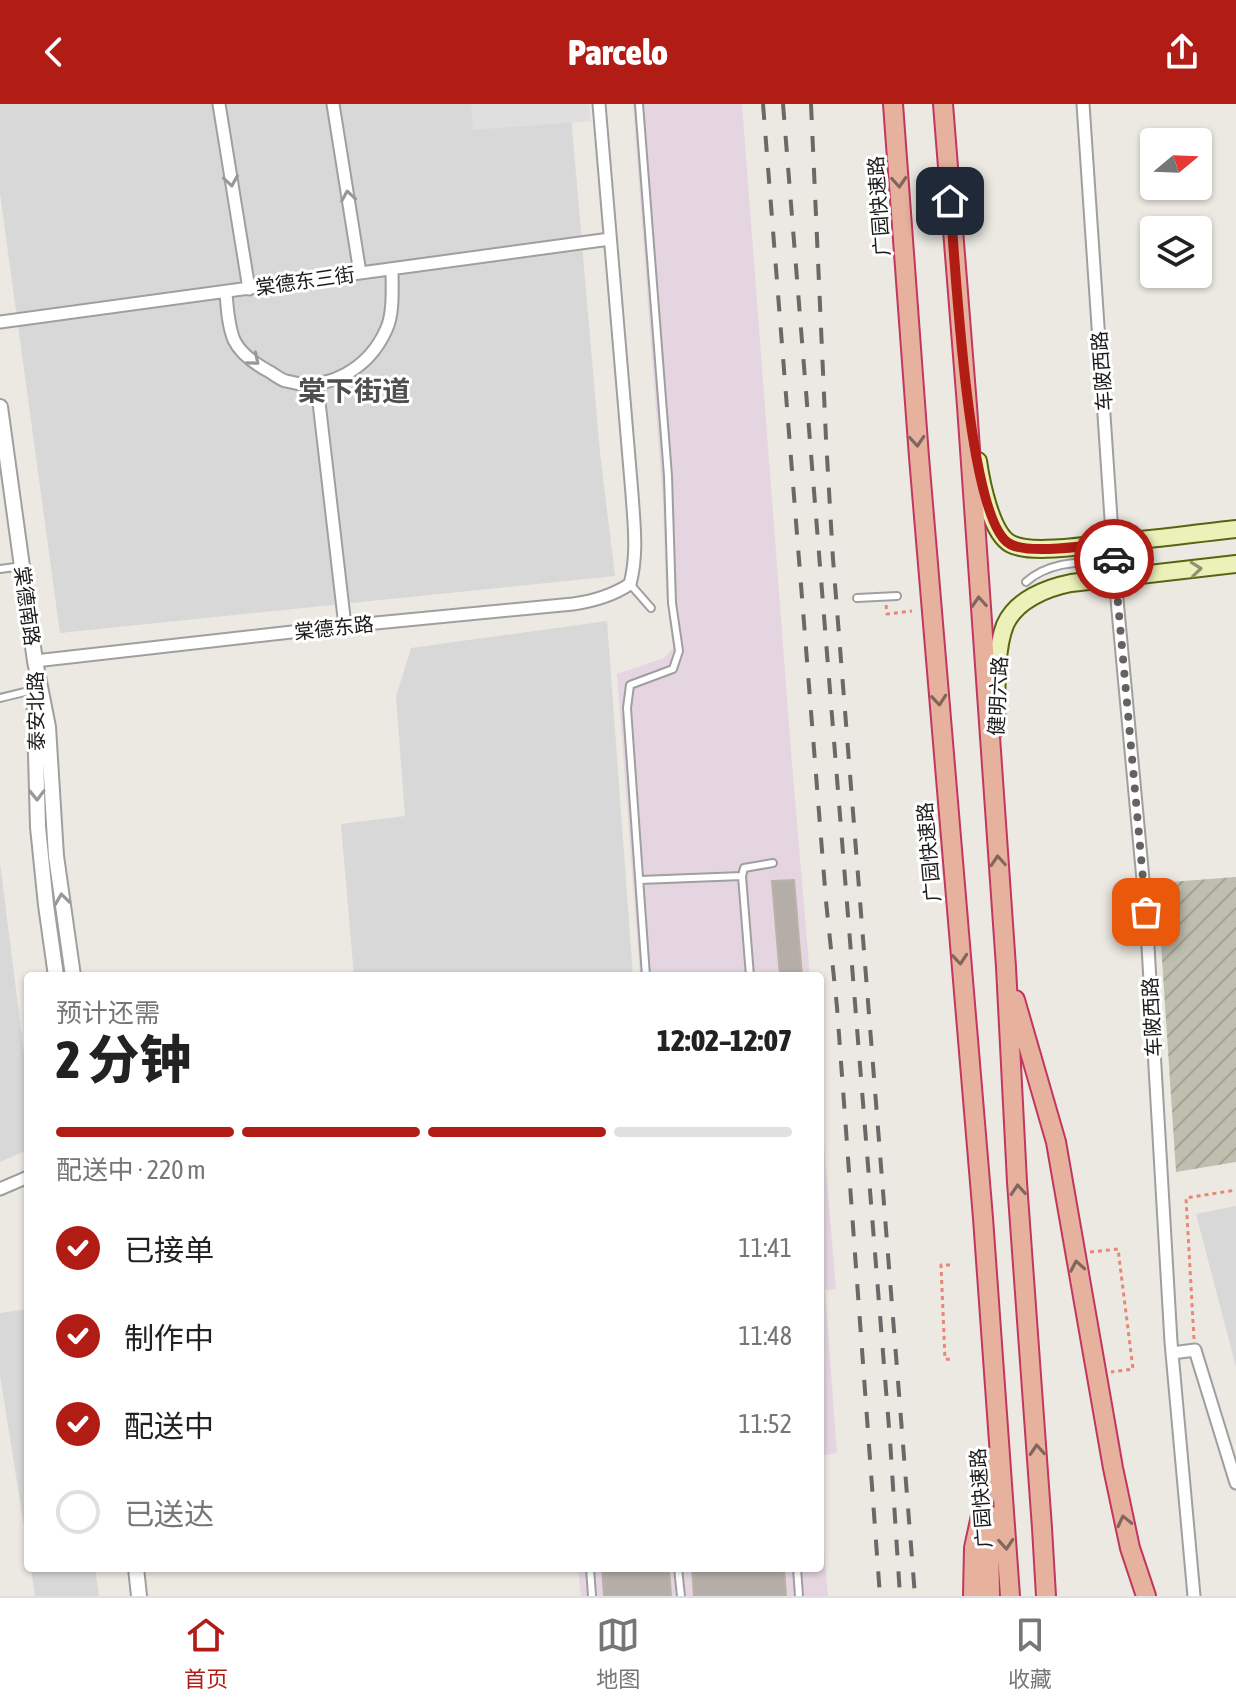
<!DOCTYPE html>
<html lang="zh">
<meta charset="utf-8">
<style>
body{margin:0;font-family:"Asap Condensed","Noto Sans SC",sans-serif;background:#f2f2f2;color:#222;height:100vh;display:flex;flex-direction:column;font-size:30px;white-space:nowrap}
*{box-sizing:border-box;margin:0}
p{font-size:26px;color:#767676}
.icon{flex:none;width:44px;height:44px;fill:none;stroke:currentColor;stroke-width:2;stroke-linecap:round;stroke-linejoin:round}
.map{position:relative;flex:1;overflow:hidden}
.sheet{position:absolute;left:24px;top:868px;width:800px;height:600px;display:flex;flex-direction:column;background:#fff;border-radius:8px;box-shadow:0 2px 6px #0004}
.sheet>*{flex:none}
.needle{width:52px;rotate:71deg}
.controls{position:absolute;left:1140px;top:24px;display:grid;gap:16px}
.controls a{display:grid;place-items:center;width:72px;height:72px;border-radius:8px;background:#fff;box-shadow:0 2px 6px #0004;font-size:40px}
.pin{position:absolute;display:grid;place-items:center;width:68px;height:68px;color:#fff;margin:-34px;border-radius:16px;box-shadow:0 4px 12px #0006}
.courier{position:absolute;display:grid;place-items:center;width:80px;height:80px;margin:-40px;border:6px solid #b11d15;border-radius:50%;background:#fff;color:#222;box-shadow:0 2px 10px #0007}
.headline em{font-style:normal;font-weight:800}
.headline div{display:flex;flex-direction:column-reverse}
.headline{display:flex;align-items:center;justify-content:space-between;height:136px;padding:0 32px}
h1{font-size:52px;font-weight:800;line-height:60px}
.bar{display:grid;grid-template-columns:repeat(4,1fr);gap:12px 8px;align-content:center;height:96px;padding:0 32px}
.bar i{height:10px;border-radius:6px;background:#e0e0e0}
.bar .current{background:#b11d15}
.bar p{grid-column:span 4}
ol{padding:0 32px;list-style:none}
li{display:flex;align-items:center;gap:24px;height:88px}
li p{margin-inline-start:auto}
li .icon{padding:8px;border-radius:50%;background:#b11d15;color:#fff;stroke-width:4}
li:last-child{color:#767676}
li i{width:44px;height:44px;border:4px solid #e0e0e0;border-radius:50%}
header{display:flex;justify-content:space-between;align-items:center;height:104px;padding:0 32px;background:#b11d15;color:#fff;font-size:36px;font-weight:800}
.menu{display:flex;justify-content:space-around;align-items:center;height:112px;border-top:2px solid #e0e0e0;background:#fff;font-size:22px;color:#767676}
.menu a{display:grid;justify-items:center;gap:4px}
.menu .current{color:#b11d15}
.map>svg:first-child{display:block}
.residential{fill:#d9d8d8}
.railway{fill:#e4d5e0}
.construction{fill:url(#construction-furrows)}
.parking{fill:#dfdfdf}
.building{fill:#b5aea8;stroke:#bcb1a6;stroke-width:2}
.lines{fill:none;stroke-linecap:round;stroke-linejoin:round}
.service-casing{stroke:#9f9f9f;stroke-width:10}
.minor-casing{stroke:#9f9f9f;stroke-width:15}
.tertiary-casing{stroke:#9f9f9f;stroke-width:18}
.secondary-casing{stroke:#576510;stroke-width:20}
.trunk-casing{stroke:#c23660;stroke-width:22}
.path{stroke:#ea8675;stroke-width:3;stroke-dasharray:4 4;stroke-linecap:butt}
.service{stroke:#fff;stroke-width:6}
.minor{stroke:#fff;stroke-width:11}
.tertiary{stroke:#fff;stroke-width:14}
.secondary{stroke:#ecf1ba;stroke-width:16}
.trunk{stroke:#e6b29e;stroke-width:18}
.rail{stroke:#696969;stroke-width:4;stroke-dasharray:16 16;stroke-linecap:butt}
.oneway{stroke:#989898}
.oneway2{stroke:#80665c}
.oneway3{stroke:#8e9172}
.done{stroke:#646361;stroke-width:8;stroke-dasharray:0 14.4}
.route{stroke:#b11d15;stroke-width:10}
.labels{text-anchor:middle;stroke-width:6;stroke-linejoin:round;paint-order:stroke}
.street-label{font-size:20px;fill:#1b1b1b;stroke:#fff}
.district-label{font-size:28px;font-weight:bold;fill:#4e4e4e;stroke:#fff}
</style>
<header><svg class="icon" aria-label="back" viewBox="0 0 24 24"><path d="M15 5l-7 7 7 7"/></svg>Parcelo<svg class="icon" aria-label="share" viewBox="0 0 24 24"><path d="M12 15V3M7 8l5-5 5 5M5 13v7h14v-7"/></svg></header>
<div class="map">
<svg width="1236" height="1492" viewBox="0 0 1236 1492">
<defs>
<pattern id="construction-furrows" width="10" height="10" patternUnits="userSpaceOnUse" patternTransform="scale(2)"><rect width="10" height="10" fill="#bebfaf"/><path d="M-1 1l2-2M0 10L10 0M9 11l2-2" fill="none" stroke="#a3a496"/></pattern>
</defs>
<rect width="100%" height="100%" fill="#ece9e2"/>
<path class="residential" d="M0 0H570L600 349 615 472 60 529 0 90Z
M607 517 633 872H354L341 720 405 712 396 593 411 544Z
M0 759 28 981V1046L0 1058Z
M1236 1102V1263L1196 1110Z
M28 1205V1448L0 1271V1209Z
M31 1464H95L99 1492H35Z"/>
<path class="railway" d="M633 0H742L792 660 810 872H640L617 570 664 554 673 544 666 486 663 398Z
M820 994 836 1185 825 1186 837 1349 820 1352Z
M820 1402 828 1492H581L578 1464H820Z"/>
<path class="construction" d="M1236 773V1058L1176 1068 1157 779Z"/>
<path class="parking" d="M471 0H589L591 17 473 26Z"/>
<path class="building" d="M794 776 802 872H780L772 777Z
M602 1464H669L671 1492H604Z
M692 1464H784L786 1492H694Z"/>
<g class="lines">
<defs>
<path id="service" d="M639 0 668 372 672 499 679 547 673 565 630 581 627 604 646 872
M0 465 22 462
M1026 478C1049 457 1083 458 1113 456
M630 480 651 504
M857 494 897 492
M0 594 33 586
M742 772 750 872
M640 776 742 772 744 764 773 759
M590 1464 592 1492
M678 1464 681 1492
M797 1464 799 1492"/>
<path id="minor" d="M219 0 249 185
M333 0 360 169
M1083 0 1115 474 1146 808 1171 1238 1194 1492
M226 188C227 203 228 221 234 236 241 251 257 261 270 268 275 271 281 276 286 277 328 289 369 264 386 226 394 210 392 183 392 165
M0 218 610 135
M317 281 345 522
M35 557 345 522 573 500C594 497 612 492 630 480 638 450 634 420 632 390L599 0
M0 1085 28 1073
M1172 1249 1195 1246 1236 1379"/>
<path id="tertiary" d="M0 303 35 557 48 623 56 752 73 872
M34 578 38 723 46 801 56 872
M136 1464 139 1492"/>
<path id="secondary" d="M978 357C981 378 991 430 1011 440 1030 450 1080 442 1102 440 1147 436 1191 430 1236 425
M996 625C997 595 994 549 1005 521 1016 496 1046 484 1071 479L1236 460"/>
<path id="trunk" d="M893 0 919 353 983 1114 1010 1492
M943 0 967 302 1006 863 1017 1078 1042 1424 1046 1492
M1015 896 1056 1038 1113 1364 1130 1444 1146 1492
M973 1492 974 1444 994 1352
M990 1492 989 1431 991 1412"/>
</defs>
<use href="#service" class="service-casing"/>
<use href="#minor" class="minor-casing"/>
<use href="#tertiary" class="tertiary-casing"/>
<use href="#secondary" class="secondary-casing"/>
<use href="#trunk" class="trunk-casing"/>
<path class="path" d="M886 501 887 510 912 507
M1090 1148 1118 1145 1133 1265 1111 1268
M950 1161H941L945 1255 954 1256
M1194 1235 1186 1094 1236 1086"/>
<use href="#service" class="service"/>
<use href="#minor" class="minor"/>
<use href="#tertiary" class="tertiary"/>
<use href="#secondary" class="secondary"/>
<use href="#trunk" class="trunk"/>
<path class="rail" d="M763 0 826 797 837 903 880 1492
M783 0 890 1336 900 1492
M811 0 826 335 833 455 915 1492"/>
</g>
<defs><path id="oneway-chevron" d="M-2-3.5L2.5 0L-2 3.5" fill="none" stroke-width="1.6" stroke-linecap="round" stroke-linejoin="round" transform="scale(2)"/></defs>
<g class="oneway">
<use href="#oneway-chevron" transform="translate(231 77) rotate(81)"/>
<use href="#oneway-chevron" transform="translate(348 92) rotate(-99)"/>
<use href="#oneway-chevron" transform="translate(254 256) rotate(40)"/>
<use href="#oneway-chevron" transform="translate(37 691) rotate(89)"/>
<use href="#oneway-chevron" transform="translate(62 795) rotate(-98)"/>
</g>
<g class="oneway2">
<use href="#oneway-chevron" transform="translate(899 78) rotate(86)"/>
<use href="#oneway-chevron" transform="translate(917 337) rotate(86)"/>
<use href="#oneway-chevron" transform="translate(979 498) rotate(-94)"/>
<use href="#oneway-chevron" transform="translate(939 596) rotate(85)"/>
<use href="#oneway-chevron" transform="translate(998 757) rotate(-94)"/>
<use href="#oneway-chevron" transform="translate(960 855) rotate(85)"/>
<use href="#oneway-chevron" transform="translate(1018 1086) rotate(-94)"/>
<use href="#oneway-chevron" transform="translate(1077 1162) rotate(-100)"/>
<use href="#oneway-chevron" transform="translate(1037 1346) rotate(-94)"/>
<use href="#oneway-chevron" transform="translate(1124 1417) rotate(-103)"/>
<use href="#oneway-chevron" transform="translate(1006 1440) rotate(86)"/>
</g>
<use class="oneway3" href="#oneway-chevron" transform="translate(1196 465) rotate(-6)"/>
<g class="lines">
<path class="done" d="M1114 455 1146 808"/>
<path class="route" d="M950 97C955 151 967 418 1010 440 1030 451 1090 441 1113 439L1114 455"/>
</g>
<g class="labels">
<g class="street-label">
<text transform="translate(879 102) rotate(-94)" y="7">广园快速路</text>
<text transform="translate(305 177) rotate(-8)" y="7">棠德东三街</text>
<text transform="translate(1102 267) rotate(-94)" y="7">车陂西路</text>
<text transform="translate(27 502) rotate(82)" y="7">棠德南路</text>
<text transform="translate(334 524) rotate(-6)" y="7">棠德东路</text>
<text transform="translate(998 592) rotate(-87)" y="7">健明六路</text>
<text transform="translate(36 607) rotate(-91)" y="7">泰安北路</text>
<text transform="translate(929 748) rotate(-95)" y="7">广园快速路</text>
<text transform="translate(1152 913) rotate(-93)" y="7">车陂西路</text>
<text transform="translate(981 1394) rotate(-94)" y="7">广园快速路</text>
</g>
<g class="district-label">
<text x="354" y="297">棠下街道</text>
</g>
</g>
</svg>
<div class="controls">
<a><svg class="needle" viewBox="-14 -14 28 28"><path d="M0-13l5 13h-10z" fill="#e53935"/><path d="M0 13l5-13h-10z" fill="#767676"/></svg></a>
<a><svg class="icon" aria-label="layers" viewBox="0 0 24 24"><path d="M12 4l9 5-9 5-9-5zM3 14l9 5 9-5"/></svg></a>
</div>
<div class="pin" style="left:1146px;top:808px;background:#ea580c"><svg class="icon" aria-label="bag" viewBox="0 0 24 24"><path d="M5 8h14l-1 12H6zM9 8a3 3 0 0 1 6 0"/></svg></div>
<div class="pin" style="left:950px;top:97px;background:#1f2937"><svg class="icon" aria-label="home" viewBox="0 0 24 24"><path d="M3 11l9-7 9 7M6 9v11h12V9"/></svg></div>
<div class="courier" style="left:1114px;top:455px"><svg class="icon" aria-label="car" viewBox="0 0 24 24"><path d="M5 17H2v-5l4-1 3-4h7l3 4 3 1v5h-3M9 17h6M6 11h13"/><circle cx="7" cy="17" r="2"/><circle cx="17" cy="17" r="2"/></svg></div>
<section class="sheet">
<div class="headline"><div><h1>2 分钟</h1><p>预计还需</p></div><em>12:02–12:07</em></div>
<div class="bar"><i class="current"></i><i class="current"></i><i class="current"></i><i></i><p>配送中 · 220 m</p></div>
<ol>
<li><svg class="icon" aria-label="check" viewBox="0 0 24 24"><path d="M5 12l5 5 9-10"/></svg>已接单<p>11:41</p></li>
<li><svg class="icon" aria-label="check" viewBox="0 0 24 24"><path d="M5 12l5 5 9-10"/></svg>制作中<p>11:48</p></li>
<li><svg class="icon" aria-label="check" viewBox="0 0 24 24"><path d="M5 12l5 5 9-10"/></svg>配送中<p>11:52</p></li>
<li><i></i>已送达</li>
</ol>
</section>
</div>
<nav class="menu">
<a class="current"><svg class="icon" aria-label="home" viewBox="0 0 24 24"><path d="M3 11l9-7 9 7M6 9v11h12V9"/></svg>首页</a>
<a><svg class="icon" aria-label="map" viewBox="0 0 24 24"><path d="M3 6l6-2 6 2 6-2v14l-6 2-6-2-6 2zM9 4v14M15 6v14"/></svg>地图</a>
<a><svg class="icon" aria-label="saved" viewBox="0 0 24 24"><path d="M7 4h10v16l-5-4-5 4z"/></svg>收藏</a>
</nav>
